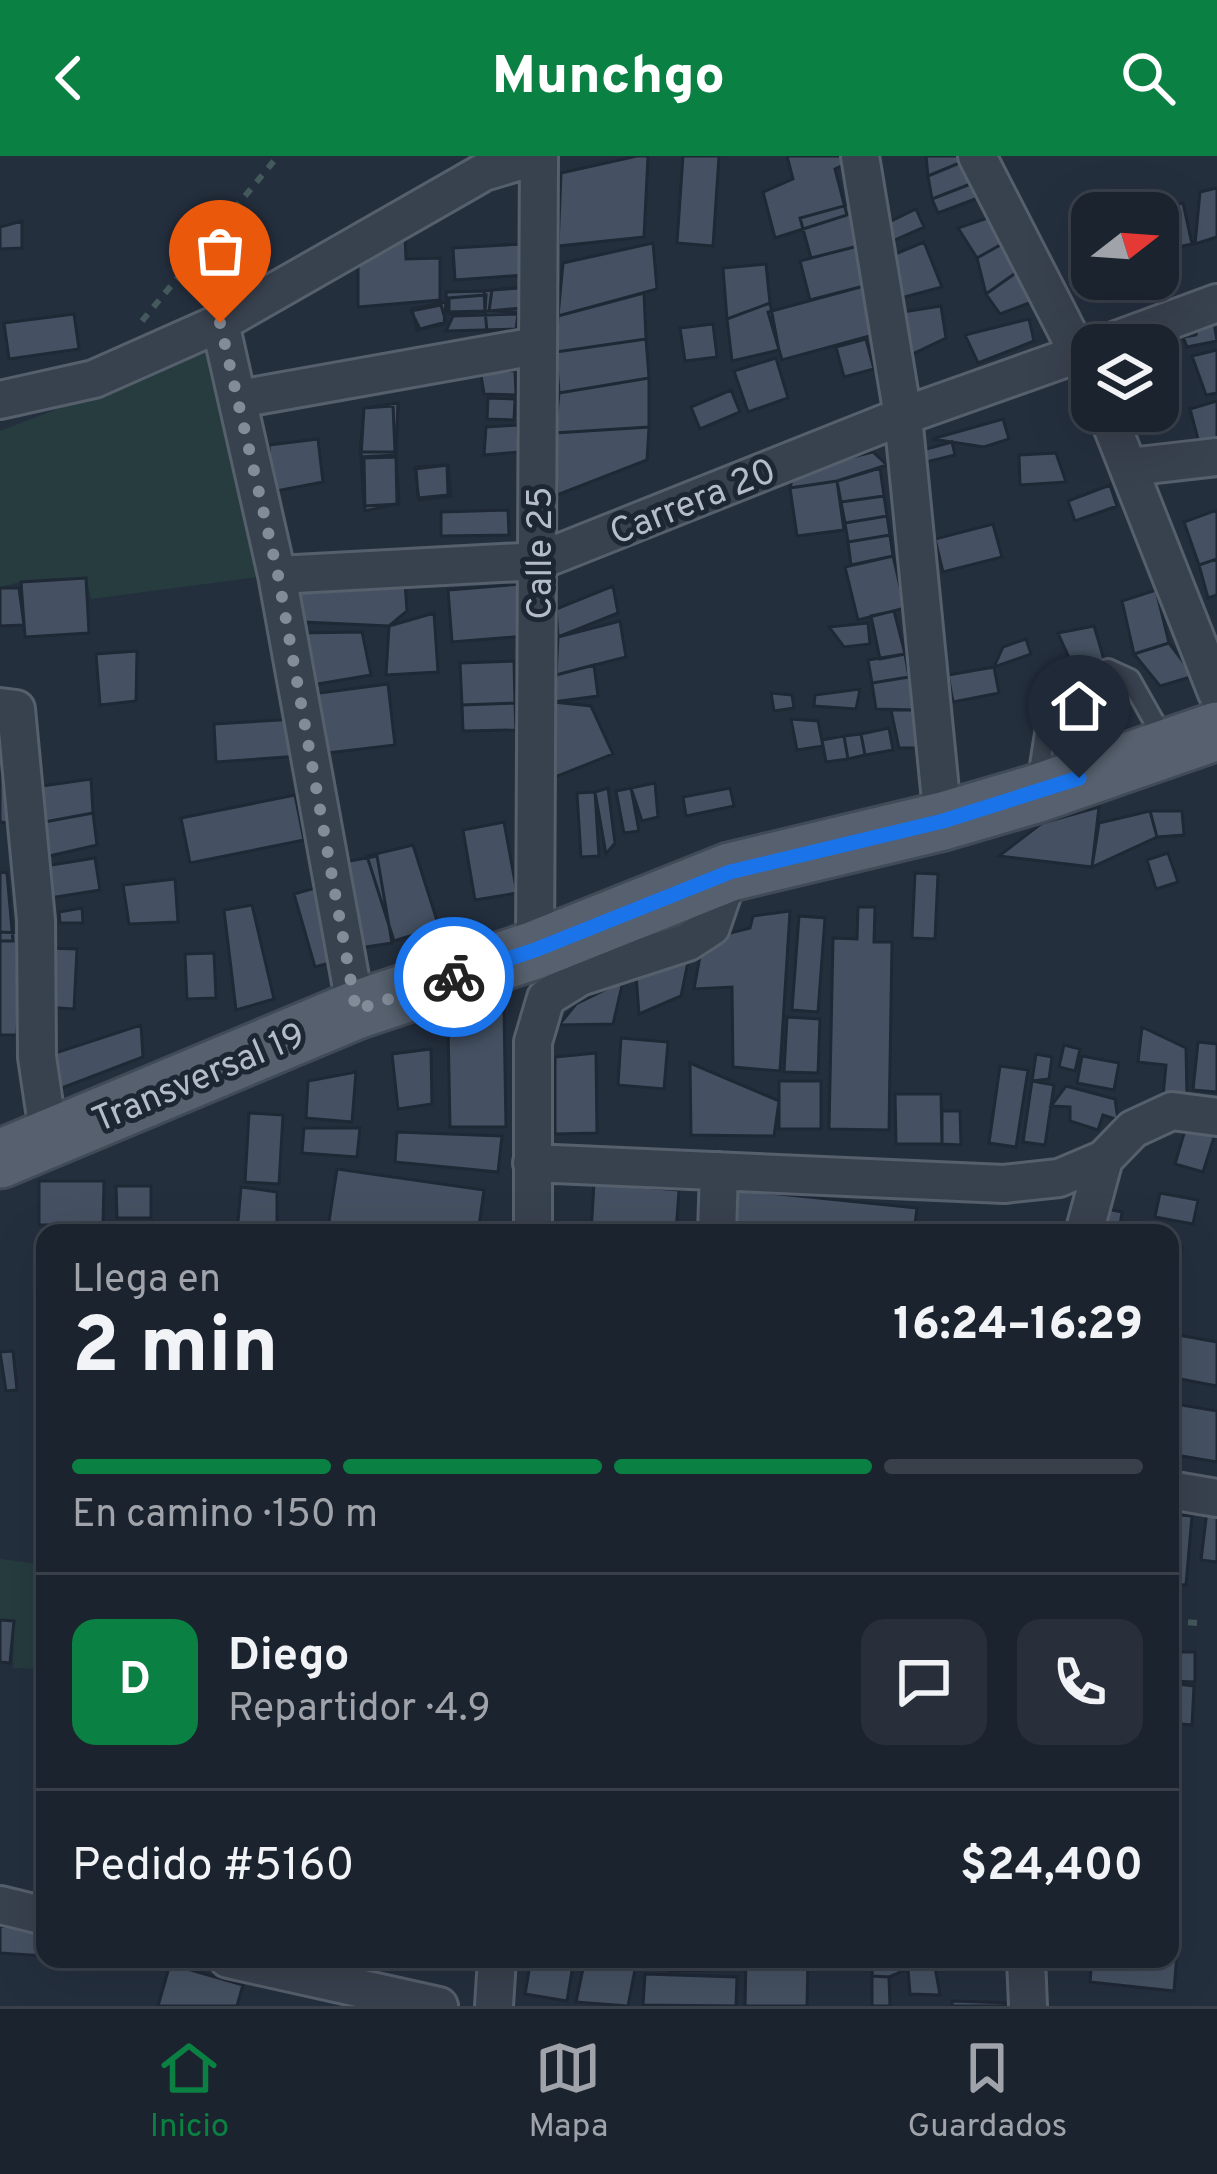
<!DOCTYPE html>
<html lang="es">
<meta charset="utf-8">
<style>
body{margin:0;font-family:Overpass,sans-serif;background:#282f3a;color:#f1f3f6;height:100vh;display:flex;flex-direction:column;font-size:45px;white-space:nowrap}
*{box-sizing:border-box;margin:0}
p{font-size:39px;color:#a0a4aa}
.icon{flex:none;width:66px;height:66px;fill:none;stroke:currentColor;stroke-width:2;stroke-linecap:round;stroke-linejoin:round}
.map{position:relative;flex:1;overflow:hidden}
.panel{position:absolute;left:36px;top:1068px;width:1143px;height:744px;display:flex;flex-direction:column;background:#1b232e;border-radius:24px;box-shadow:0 12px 48px #0002,0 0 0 3px #39404a}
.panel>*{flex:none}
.needle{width:78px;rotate:73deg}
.tools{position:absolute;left:1071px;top:36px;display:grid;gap:24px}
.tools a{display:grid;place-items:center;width:108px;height:108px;border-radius:24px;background:#1b232e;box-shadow:0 12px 48px #0002,0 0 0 3px #39404a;font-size:60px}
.pin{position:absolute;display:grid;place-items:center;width:102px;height:102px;color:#fff;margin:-123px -51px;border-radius:50% 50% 50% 0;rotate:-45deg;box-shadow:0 0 12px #0007}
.pin .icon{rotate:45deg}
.courier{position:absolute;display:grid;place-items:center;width:120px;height:120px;margin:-60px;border:9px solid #1a73e8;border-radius:50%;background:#fff;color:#222;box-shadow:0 3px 15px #0007}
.overview em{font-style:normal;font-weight:800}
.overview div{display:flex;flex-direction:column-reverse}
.overview{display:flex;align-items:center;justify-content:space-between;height:204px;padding:0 36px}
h1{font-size:78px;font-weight:800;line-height:90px}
.bar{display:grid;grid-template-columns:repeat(4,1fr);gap:18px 12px;align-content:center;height:144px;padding:0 36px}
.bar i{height:15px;border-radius:9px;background:#39404a}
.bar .on{background:#0b8043}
.bar p{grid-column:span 4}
.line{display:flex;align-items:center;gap:30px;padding:0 36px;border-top:3px solid #39404a}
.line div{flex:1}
.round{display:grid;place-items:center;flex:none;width:126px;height:126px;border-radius:24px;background:#282f3a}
header{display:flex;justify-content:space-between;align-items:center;height:156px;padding:0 36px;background:#0b8043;color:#fff;font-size:54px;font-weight:800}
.tab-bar{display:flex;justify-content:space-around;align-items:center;height:168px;border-top:3px solid #39404a;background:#1b232e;font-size:33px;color:#a0a4aa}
.tab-bar a{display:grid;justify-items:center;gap:6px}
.tab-bar .on{color:#0b8043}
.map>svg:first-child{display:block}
.green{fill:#263c3f}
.building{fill:#455162;stroke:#1f2835;stroke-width:3}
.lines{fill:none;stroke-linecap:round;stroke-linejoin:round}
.lane-casing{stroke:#565f6c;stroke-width:24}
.street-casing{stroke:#565f6c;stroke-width:42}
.primary-casing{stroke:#414a57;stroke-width:63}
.path{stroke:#44595c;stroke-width:6;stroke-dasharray:9 9;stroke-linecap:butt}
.lane{stroke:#38414e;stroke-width:18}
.street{stroke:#38414e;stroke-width:36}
.primary{stroke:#56606e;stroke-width:57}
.done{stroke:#828b98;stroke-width:12;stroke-dasharray:0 21.6}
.route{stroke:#1a73e8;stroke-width:15}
.labels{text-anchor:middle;stroke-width:10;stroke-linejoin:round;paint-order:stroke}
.street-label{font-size:36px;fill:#b4bcc9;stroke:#1d2633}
</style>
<header><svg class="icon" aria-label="back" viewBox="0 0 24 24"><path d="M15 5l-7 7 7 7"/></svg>Munchgo<svg class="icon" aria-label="search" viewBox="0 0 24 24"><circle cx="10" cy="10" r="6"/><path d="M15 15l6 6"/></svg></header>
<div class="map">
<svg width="1217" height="1850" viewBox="0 0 1217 1850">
<rect width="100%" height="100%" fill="#242f3e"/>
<path class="green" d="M222 190 274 419 91 443 86 422 21 426 0 431V275Z
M0 1403 40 1408 36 1513 13 1512 14 1465 0 1464Z"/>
<path class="building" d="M637 0H648L644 81 558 90 561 17Z
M683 0H719L713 90 677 87Z
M787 0H841L843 9 835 13 847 59 775 82 763 36 793 23Z
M926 0H967L969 3 928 20Z
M969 3 973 27 932 43 928 20Z
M973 27 978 42 938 57 932 43Z
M1217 32V81L1195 88 1200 36Z
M1183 47 1192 88 1158 95V57H1133Z
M851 48 862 89 811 102 800 62Z
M916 53 924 71 888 87 887 67Z
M996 59 1011 83 977 102 958 72Z
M22 65V92L0 93V71Z
M405 80 406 103 440 102V144L358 151V100Z
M1011 83 1017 116 986 138 977 102Z
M924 86 942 131 897 143 893 99Z
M653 87 657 133 558 160 563 107Z
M523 88 525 119 455 124 453 92Z
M862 89 864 130 810 144 800 105Z
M766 108 770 147 727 163 723 112Z
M1017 116 1037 144 1000 158 986 138Z
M864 130 877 178 782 204 768 156Z
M520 131 521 156 485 155 484 135Z
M520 132 522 152 489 155 492 134Z
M484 135 485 155 447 156 446 136Z
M644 137 646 183 556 196 558 160Z
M486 139 485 155 449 158V142Z
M446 146 444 168 417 174 412 153Z
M770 147 779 194 732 205 727 163Z
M441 149 446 166 420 173 411 155Z
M941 150 946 182 904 202 896 157Z
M485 155 521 156 522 174 487 175Z
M74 158 79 193 9 203 4 167Z
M518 158 516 173 446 175 453 160Z
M1213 160 1217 185 1187 191 1183 181 1196 179 1199 164Z
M1029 163 1034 185 978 207 965 179Z
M713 168 717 201 685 205 680 172Z
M646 183 649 222 559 237 556 196Z
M866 183 874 213 844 221 836 191Z
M1164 184 1171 205 1158 209V189H1148Z
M1217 194V237L1206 239 1192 200Z
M776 202 788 242 748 256 734 215Z
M480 213 515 215 516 239 484 238Z
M649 222V271L555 277 559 237Z
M731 234 740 256 700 273 691 251Z
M488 242 515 243 514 264 487 263Z
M1217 245V282L1199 287 1190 253Z
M398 247 396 299 361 301 364 252Z
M393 250 395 296H360L364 252Z
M1003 263 1009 283 984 291 932 283Z
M518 269 519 296 484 299 486 271Z
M649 271 647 304 557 339 555 277Z
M318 283 323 326 271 336 269 289Z
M952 286 955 299 922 307 919 295Z
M873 296 887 309 837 325 790 332 794 315Z
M1056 297 1066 326 1020 329 1019 299Z
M396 299 399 348 364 350 361 301Z
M396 301 397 348 365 355 364 302Z
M447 309 448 339 418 342 416 311Z
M448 309 451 340 419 344 415 313Z
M880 312 884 340 841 346 837 325Z
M837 325 844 374 797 380 790 332Z
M1110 329 1117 350 1075 365 1068 345Z
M884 340 887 360 845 367 841 346Z
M508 354 509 379 441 380V356Z
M1217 354V403L1199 409 1184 366Z
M887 360 890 379 848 386 845 367Z
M993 368 1002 401 943 416 935 383Z
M890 379 893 400 851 409 848 386Z
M893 400 905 452 858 464 845 411Z
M1217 403V439L1208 442 1199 409Z
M86 422 89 477 25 481 21 426Z
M405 427 407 455 389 470 304 466 297 434Z
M521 428 525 480 452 486 448 434Z
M613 430 618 457 558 481 556 453Z
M0 432H19L24 469 0 470Z
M1156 434 1169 487 1134 498 1122 445Z
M894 455 905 498 880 503 871 460Z
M434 457 438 516 386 519 389 470Z
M620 465 626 501 556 519 558 481Z
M868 467 870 488 844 491 829 471Z
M1094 470 1115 540 1091 551 1058 477Z
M362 476 371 519 306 530 297 477Z
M1026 483 1031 498 994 511 1003 491Z
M1169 487 1194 520 1160 530 1134 498Z
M137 495 136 545 100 549 96 498Z
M905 498 909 521 872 527 868 504Z
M514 505 515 547 462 549 460 507Z
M594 509 598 540 553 546 556 519Z
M994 511 999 537 953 546 948 519Z
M909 521 917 554 876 553 872 527Z
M388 528 395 589 319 598 312 538Z
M860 533 856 553 814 550 815 539Z
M771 537 792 539 794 552 774 555Z
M553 546 591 550 613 598 555 621Z
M515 547 516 574 463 575 462 549Z
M891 554H917V592H899Z
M297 563 300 600 216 606 214 568Z
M791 563 818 565 823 590 797 594Z
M889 572 893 594 865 599 861 578Z
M861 578 865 599 848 603 844 580Z
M844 580 848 603 826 606 822 584Z
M0 617H8L9 667 0 666Z
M91 623 93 657 39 667 35 631Z
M655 627 658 661 642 665 631 632Z
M608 632 615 687 606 698 595 636Z
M631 632 639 675 624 677 616 635Z
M730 632 734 650 686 660 683 641Z
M595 636 599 700 581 701 577 637Z
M295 639 304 684 190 707 181 662Z
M1099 651 1092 711 999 700 1042 667Z
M1150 655H1182L1184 679 1157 681Z
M1150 655 1157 681 1092 711 1099 667Z
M93 657 97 689 45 701 39 667Z
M504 666 517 737 475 744 463 674Z
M413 689 439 771 394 785 367 700Z
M1168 697 1178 726 1156 733 1147 704Z
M377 700 392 787 359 792 344 706Z
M95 702 100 734 50 742 45 710Z
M0 716 7 717 13 785H0Z
M915 717 938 718 935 783 912 782Z
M175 723 178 766 129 768 123 729Z
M322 730 344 803 315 811 294 738Z
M252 749 274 843 236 854 224 754Z
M858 751H875L874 786H892L889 974 829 973 833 782 857 783Z
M82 752 83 767H60L59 756Z
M790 755 780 915 733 911 732 831 694 833 703 784 750 772 753 760Z
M799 760 825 762 818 856 792 854Z
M0 776 21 777 17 879H0Z
M47 792 77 793 74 853 43 851Z
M214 797 216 842 187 843 185 798Z
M689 801 681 840 639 858 636 818Z
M623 825 613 868 559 869 576 848Z
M504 854 506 971H450L448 871Z
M787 861 820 863 818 917 784 916Z
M141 869 143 901 54 935 52 898Z
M1142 871 1186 892 1187 942 1162 950 1166 909 1138 906Z
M621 882 668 886 664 933 618 929Z
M1198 886 1217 888V936L1193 934Z
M1064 889 1080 893 1075 915 1059 911Z
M431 893 432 948 398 953 392 898Z
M596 897 597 977 555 978V901Z
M1036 898 1052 901 1049 923 1032 925Z
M1082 900 1119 907 1114 934 1077 927Z
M690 907 779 945 774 980 691 979Z
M1000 910 1028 914 1016 991 989 987Z
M356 916 352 966 306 962 308 925Z
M779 925H821V973H779Z
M1032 925 1054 929 1045 989 1023 986Z
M1066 930 1115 943 1118 964 1103 959 1098 974 1070 965V951L1051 950Z
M895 938H941L942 988H896Z
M942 955H960L961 989 942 988Z
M249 957 283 959 279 1028 245 1026Z
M304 972H360L357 1001 302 997Z
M1185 974 1216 975 1203 1016 1175 1008Z
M397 976 502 980 498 1016 395 1006Z
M337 1013 484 1034 478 1077H361L328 1072Z
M39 1025H104L103 1069H39Z
M594 1027 679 1034 676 1077H591Z
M116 1030H151V1062H117Z
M241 1031 277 1036V1077H237Z
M731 1033 917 1052 914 1077H725Z
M1160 1037 1198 1044 1193 1068 1155 1061Z
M1097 1051 1122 1056 1119 1077H1092Z
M1170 1090 1182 1091 1176 1131 1170 1129Z
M1173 1178 1217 1186V1230L1170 1221Z
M13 1195 17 1234 6 1235 0 1196Z
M1170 1247 1217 1255V1306L1170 1298Z
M1207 1355 1217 1358V1406L1201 1404Z
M1170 1358 1192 1360 1186 1429 1170 1428Z
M0 1464 14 1465 10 1507 0 1506Z
M1170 1496H1195V1526L1170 1525Z
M1170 1527 1194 1530 1192 1569 1170 1567Z
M0 1770 45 1774V1800L0 1797Z
M1170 1797 1177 1798 1174 1835 1090 1826 1092 1803H1170Z
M531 1803H574L567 1845 525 1838Z
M585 1803H637L628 1850 576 1846Z
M669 1803H748V1813L669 1815Z
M746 1803H808L807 1850H745Z
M873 1803H929L935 1811 908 1813 889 1821 872 1820Z
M966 1803H1005V1812Z
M170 1808 243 1829 237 1850H158Z
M935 1811 940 1839 910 1838 908 1813Z
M645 1818 737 1821 736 1850 643 1849Z
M872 1820 889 1821 890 1850H872Z
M952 1845 1009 1847V1850H952Z"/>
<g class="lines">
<defs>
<path id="lane" d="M1108 513 1130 523 1165 585
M1037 628 1051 539 1077 522"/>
<path id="street" d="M860 0 903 260 943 665
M977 0 1092 224
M220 167 277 419 356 854
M1103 189 1217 147
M239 243 536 190
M0 244 94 223 220 167 484 16 537 0
M1106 255 1217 537
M1130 311 1217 301
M277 419 539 405 903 260 1092 193
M0 551 16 553 36 764 37 901 49 982
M535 794 539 0
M532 1007 1004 1028 1059 1022 1104 1003 1133 973 1172 955 1217 961
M533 1077V886L546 842 580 821 688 786 711 771 730 716
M717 1077 719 1015
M1084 1077 1104 1003
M1170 1334 1217 1342
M0 1749 45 1760
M228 1803 439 1850
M1026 1803 1028 1850
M494 1850 497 1803"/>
<path id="primary" d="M0 1003 356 854 535 794 730 716 943 665 1035 638 1217 575"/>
</defs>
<use href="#lane" class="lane-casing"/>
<use href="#street" class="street-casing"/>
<use href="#primary" class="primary-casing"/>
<path class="path" d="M142 165 278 0
M1170 1465 1198 1467"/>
<use href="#lane" class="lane"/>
<use href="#street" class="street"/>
<use href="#primary" class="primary"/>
</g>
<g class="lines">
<path class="done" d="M220 167 278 419 356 854 454 821"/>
<path class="route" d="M454 821 535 794 730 716 943 665 1079 622"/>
</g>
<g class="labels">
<g class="street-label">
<text transform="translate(692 344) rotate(-22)" y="13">Carrera 20</text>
<text transform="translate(538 397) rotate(-90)" y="13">Calle 25</text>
<text transform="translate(198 920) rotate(-23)" y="13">Transversal 19</text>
</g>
</g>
</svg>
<div class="tools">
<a><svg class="needle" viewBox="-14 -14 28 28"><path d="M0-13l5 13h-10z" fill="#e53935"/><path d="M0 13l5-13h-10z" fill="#a0a4aa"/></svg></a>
<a><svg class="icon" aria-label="layers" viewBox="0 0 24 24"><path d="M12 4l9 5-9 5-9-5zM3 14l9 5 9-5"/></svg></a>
</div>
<div class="pin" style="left:220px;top:167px;background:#ea580c"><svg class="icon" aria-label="bag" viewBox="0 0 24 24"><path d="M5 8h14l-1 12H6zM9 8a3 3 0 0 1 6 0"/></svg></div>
<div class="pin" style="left:1079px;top:622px;background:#1f2937"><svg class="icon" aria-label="home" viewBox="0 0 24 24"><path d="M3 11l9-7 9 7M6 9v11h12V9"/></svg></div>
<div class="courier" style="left:454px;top:821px"><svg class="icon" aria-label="bike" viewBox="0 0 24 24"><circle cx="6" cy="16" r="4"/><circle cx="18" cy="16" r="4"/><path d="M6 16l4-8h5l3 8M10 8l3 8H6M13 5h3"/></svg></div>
<section class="panel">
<div class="overview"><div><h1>2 min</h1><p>Llega en</p></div><em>16:24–16:29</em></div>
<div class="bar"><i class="on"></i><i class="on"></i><i class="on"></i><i></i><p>En camino · 150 m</p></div>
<div class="line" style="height:216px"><b class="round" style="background:#0b8043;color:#fff">D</b><div><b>Diego</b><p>Repartidor · 4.9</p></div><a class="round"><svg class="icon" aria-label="chat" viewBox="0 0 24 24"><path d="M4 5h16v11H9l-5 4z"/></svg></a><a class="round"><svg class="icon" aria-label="phone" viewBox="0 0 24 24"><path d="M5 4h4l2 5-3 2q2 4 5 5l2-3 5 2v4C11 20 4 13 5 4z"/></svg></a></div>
<div class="line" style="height:156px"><div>Pedido #5160</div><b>$24,400</b></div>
</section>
</div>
<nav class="tab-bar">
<a class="on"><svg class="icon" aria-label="home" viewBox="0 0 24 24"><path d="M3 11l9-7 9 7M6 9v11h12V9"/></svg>Inicio</a>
<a><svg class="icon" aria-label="map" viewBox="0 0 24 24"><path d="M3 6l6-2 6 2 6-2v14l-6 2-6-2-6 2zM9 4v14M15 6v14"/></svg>Mapa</a>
<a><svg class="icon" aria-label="saved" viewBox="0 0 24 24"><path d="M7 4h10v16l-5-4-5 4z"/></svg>Guardados</a>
</nav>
